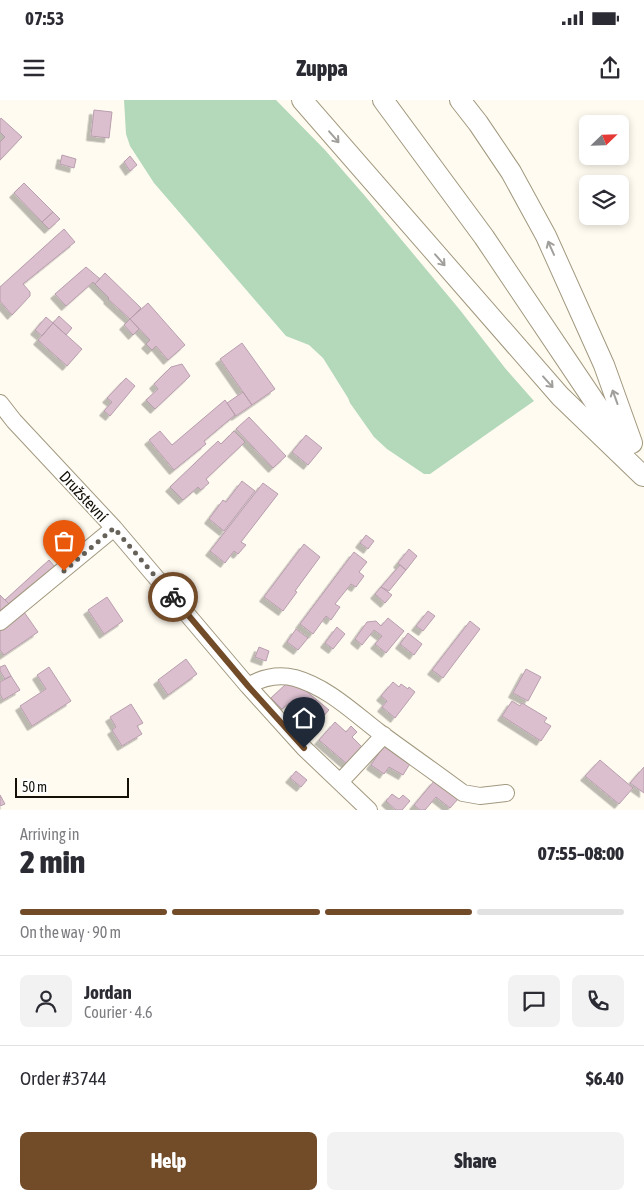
<!DOCTYPE html>
<meta charset="utf-8">
<style>
body{margin:0;font-family:"Asap Condensed",sans-serif;background:#f2f2f3;color:#2b2b33;height:100vh;display:flex;flex-direction:column;font-size:19px;white-space:nowrap}
*{box-sizing:border-box;margin:0}
p{font-size:16px;color:#7c7c81}
.icon{flex:none;width:28px;height:28px;fill:none;stroke:currentColor;stroke-width:2;stroke-linecap:round;stroke-linejoin:round}
.map{position:relative;height:710px;overflow:hidden}
.sheet{display:flex;flex-direction:column;background:#fff;flex:1}
.sheet>*{flex:none}
.needle{width:32px;rotate:67deg}
.controls{position:absolute;left:579px;top:15px;display:grid;gap:10px}
.controls a{display:grid;place-items:center;width:50px;height:50px;border-radius:8px;background:#fff;box-shadow:0 2px 8px #0003;font-size:25px}
.scale{position:absolute;left:15px;bottom:12px;width:114px;box-sizing:border-box;padding-left:5px;border:2px solid #141007;border-top:0;font-size:14px;line-height:18px;white-space:nowrap;color:#141007;-webkit-text-stroke:4px #fff;paint-order:stroke}
.pin{position:absolute;display:grid;place-items:center;width:42px;height:42px;color:#fff;margin:-51px -21px;border-radius:50% 50% 50% 0;rotate:-45deg;box-shadow:0 0 5px #0007}
.pin .icon{rotate:45deg}
.courier{position:absolute;display:grid;place-items:center;width:50px;height:50px;margin:-25px;border:4px solid #724b29;border-radius:50%;background:#fff;color:#222;box-shadow:0 1px 6px #0007}
.overview em{font-style:normal;font-weight:800}
.overview div{display:flex;flex-direction:column-reverse}
.overview{display:flex;align-items:center;justify-content:space-between;height:85px;padding:0 20px}
h1{font-size:32px;font-weight:800;line-height:38px}
.bar{display:grid;grid-template-columns:repeat(4,1fr);gap:8px 5px;align-content:center;height:60px;padding:0 20px}
.bar i{height:6px;border-radius:4px;background:#e1e1e2}
.bar .current{background:#724b29}
.bar p{grid-column:span 4}
.line{display:flex;align-items:center;gap:12px;padding:0 20px;border-top:1px solid #e1e1e2}
.line div{flex:1}
.round{display:grid;place-items:center;flex:none;width:52px;height:52px;border-radius:8px;background:#f2f2f3}
.button{display:flex;gap:10px;margin-top:auto;padding:10px 20px}
.button a{flex:1;height:58px;border-radius:8px;background:#724b29;color:#fff;font-size:20px;font-weight:800;line-height:58px;text-align:center}
.button a+a{background:#f2f2f3;color:#2b2b33}
.status{display:flex;justify-content:space-between;align-items:center;height:35px;padding:0 25px;background:#fff;direction:ltr}
.status svg{height:14px;fill:currentColor}
header{display:flex;justify-content:space-between;align-items:center;height:65px;padding:0 20px;background:#fff;font-size:22px;font-weight:800}
.map>svg:first-child{display:block}
.green{fill:#b3d8ba}
.building{fill:#dbbfcf;stroke:#b99eae;filter:url(#shadow)}
.lines{fill:none;stroke-linecap:round;stroke-linejoin:round}
.minor-casing{stroke:#a1987f;stroke-width:18}
.major-casing{stroke:#a1987f;stroke-width:22}
.minor{stroke:#fff;stroke-width:16}
.major{stroke:#fff;stroke-width:20}
.oneway{stroke:#a19f9c}
.done{stroke:#666259;stroke-width:5;stroke-dasharray:0 9}
.route{stroke:#724b29;stroke-width:6}
.labels{text-anchor:middle;stroke-width:4;stroke-linejoin:round;paint-order:stroke}
.street-label{font-size:16px;fill:#141007;stroke:#fff}
</style>
<div class="status"><b>07:53</b><svg viewBox="0 0 49 12"><path d="M0 12V9h3v3zM5 12V6h3v6zM10 12V3h3v9zM15 12V0h3v12zM26 1h20v11H26zM47 4h2v5h-2z"/></svg></div>
<header><svg class="icon" aria-label="menu" viewBox="0 0 24 24"><path d="M4 6h16M4 12h16M4 18h16"/></svg>Zuppa<svg class="icon" aria-label="share" viewBox="0 0 24 24"><path d="M12 15V3M7 8l5-5 5 5M5 13v7h14v-7"/></svg></header>
<div class="map">
<svg width="644" height="710" viewBox="0 0 644 710">
<defs>
<filter id="shadow"><feDropShadow dx="-4.5" dy="4.5" stdDeviation="0" flood-color="#0004"/></filter>
</defs>
<rect width="100%" height="100%" fill="#fffbf0"/>
<path class="green" d="M124 0H276L325 50 365 96 460 210 505 268 534 301 430 374H424L387 349 374 337 350 303 348 298 323 258 309 245 286 236 154 83 130 46 126 34Z"/>
<path class="building" d="M94 10 112 12 109 38 91 36Z
M1 18 22 37 0 60V42L5 37 0 32V20Z
M62 55 76 59 74 68 60 64Z
M130 56 137 65 130 71 124 62Z
M24 83 53 112 42 122 14 93Z
M53 112 60 119 49 129 42 122Z
M64 129 75 142 23 184 30 192V196L12 215 0 201V187Z
M86 167 100 179 95 184 93 182 66 206 55 194Z
M105 173 141 208 130 219 108 199 109 198 95 184Z
M148 203 185 245 168 260 156 246 152 250 146 244 150 240 130 219Z
M59 216 72 228 66 235 53 223Z
M46 217 53 223 42 236 35 230Z
M130 219 139 229 133 235 124 225Z
M53 223 82 249 67 266 38 240Z
M242 243 275 289 252 305 220 259Z
M182 264 190 276 155 309 146 300 158 289 154 284 171 267Z
M126 278 135 286 110 316 104 311 112 302 107 298Z
M243 292 252 305 236 316 227 303Z
M225 300 235 315 204 341 206 344 174 370 149 340 160 331 172 345Z
M249 317 286 356 273 368 236 329Z
M234 331 245 342 206 379 209 383 201 390 198 387 183 400 170 387 218 341 221 344Z
M306 335 322 348 308 365 292 352Z
M242 381 255 391 224 431 209 419 223 400 226 402Z
M263 383 278 394 241 442 246 445 238 454 234 451 225 463 210 451Z
M366 435 374 441 368 449 360 443Z
M304 444 320 457 295 491 297 492 283 511 264 497Z
M409 449 417 456 406 470 398 463Z
M354 452 367 462 359 472 364 476 356 487 351 484 335 504 340 507 331 520 326 516 313 534 300 524Z
M49 460 56 468 12 507 5 500Z
M400 465 406 470 389 491 381 487Z
M381 487 392 495 385 503 375 494Z
M0 495 12 507 0 518Z
M107 497 123 521 104 534 88 510Z
M428 511 435 516 423 531 416 526Z
M24 512 38 532 4 555 0 550V529Z
M388 518 404 531 386 553 375 544 382 536 374 530 362 545 355 539 367 522 376 521 381 526Z
M470 521 480 529 443 578 432 570Z
M337 527 345 534 333 549 325 543Z
M296 529 308 538 298 550 287 542Z
M408 533 422 544 414 555 400 544Z
M259 547 269 551 266 561 255 557Z
M186 559 197 574 168 595 158 580Z
M5 565 11 576 5 579 0 571V567Z
M49 567 71 601 32 626 20 606 46 589 37 575Z
M526 569 541 577 528 601 513 593Z
M11 576 20 590 3 600 0 594V582Z
M393 582 399 587 401 584 408 589 409 587 415 592 395 618 382 607 387 601 381 596Z
M286 584 299 585 329 610 320 620 294 599 282 609 271 598Z
M512 601 520 606 522 603 547 618 544 622 551 626 541 641 502 616Z
M131 604 143 623 137 626 142 634 122 646 112 630 116 627 110 617Z
M335 622 346 632 351 626 357 632 352 637 362 647 347 664 319 640Z
M385 644 411 662 403 675 389 667 384 674 371 665Z
M600 660 633 688 619 704 585 676Z
M644 667V693L630 683Z
M296 671 307 680 301 687 290 678Z
M435 680 458 699 450 708 436 697 425 710H420L414 705Z
M392 694 399 699 403 695 410 701 402 710H396L386 701Z
M0 695 5 704 0 706Z"/>
<g class="lines">
<defs>
<path id="minor" d="M0 303 14 321 114 428 248 586 304 648 369 710
M0 522 114 428
M248 586C263 577 278 574 295 578 327 587 353 612 379 632 406 652 435 672 463 693L480 696 506 693
M340 682 384 635"/>
<path id="major" d="M302 0 560 296 643 376
M383 0 484 137 625 347
M460 0 478 23 511 72 546 136 604 265 632 343"/>
</defs>
<use href="#minor" class="minor-casing"/>
<use href="#major" class="major-casing"/>
<use href="#minor" class="minor"/>
<use href="#major" class="major"/>
</g>
<defs><path id="oneway-shaft" d="M-6 0H5M1.5-3L5.5 0L1.5 3" fill="none" stroke-width="1.6" stroke-linecap="round" stroke-linejoin="round" transform="scale(1.25)"/></defs>
<g class="oneway">
<use href="#oneway-shaft" transform="translate(334 37) rotate(49)"/>
<use href="#oneway-shaft" transform="translate(551 148) rotate(-114)"/>
<use href="#oneway-shaft" transform="translate(440 160) rotate(49)"/>
<use href="#oneway-shaft" transform="translate(548 282) rotate(48)"/>
<use href="#oneway-shaft" transform="translate(615 297) rotate(-110)"/>
</g>
<g class="lines">
<path class="done" d="M64 471 114 428 173 497"/>
<path class="route" d="M173 497 248 586 304 648"/>
</g>
<g class="labels">
<g class="street-label">
<text transform="translate(84 396) rotate(47)" y="6">Družstevní</text>
</g>
</g>
</svg>
<div class="controls">
<a><svg class="needle" viewBox="-14 -14 28 28"><path d="M0-13l5 13h-10z" fill="#e53935"/><path d="M0 13l5-13h-10z" fill="#7c7c81"/></svg></a>
<a><svg class="icon" aria-label="layers" viewBox="0 0 24 24"><path d="M12 4l9 5-9 5-9-5zM3 14l9 5 9-5"/></svg></a>
</div>
<div class="scale">50 m</div>
<div class="pin" style="left:64px;top:471px;background:#ea580c"><svg class="icon" aria-label="bag" viewBox="0 0 24 24"><path d="M5 8h14l-1 12H6zM9 8a3 3 0 0 1 6 0"/></svg></div>
<div class="pin" style="left:304px;top:648px;background:#1f2937"><svg class="icon" aria-label="home" viewBox="0 0 24 24"><path d="M3 11l9-7 9 7M6 9v11h12V9"/></svg></div>
<div class="courier" style="left:173px;top:497px"><svg class="icon" aria-label="bike" viewBox="0 0 24 24"><circle cx="6" cy="16" r="4"/><circle cx="18" cy="16" r="4"/><path d="M6 16l4-8h5l3 8M10 8l3 8H6M13 5h3"/></svg></div>
</div>
<section class="sheet">
<div class="overview"><div><h1>2 min</h1><p>Arriving in</p></div><em>07:55–08:00</em></div>
<div class="bar"><i class="current"></i><i class="current"></i><i class="current"></i><i></i><p>On the way · 90 m</p></div>
<div class="line" style="height:90px"><a class="round"><svg class="icon" aria-label="person" viewBox="0 0 24 24"><circle cx="12" cy="8" r="4"/><path d="M4 21q1-7 8-7t8 7"/></svg></a><div><b>Jordan</b><p>Courier · 4.6</p></div><a class="round"><svg class="icon" aria-label="chat" viewBox="0 0 24 24"><path d="M4 5h16v11H9l-5 4z"/></svg></a><a class="round"><svg class="icon" aria-label="phone" viewBox="0 0 24 24"><path d="M5 4h4l2 5-3 2q2 4 5 5l2-3 5 2v4C11 20 4 13 5 4z"/></svg></a></div>
<div class="line" style="height:65px"><div>Order #3744</div><b>$6.40</b></div>
<div class="button"><a>Help</a><a>Share</a></div>
</section>
